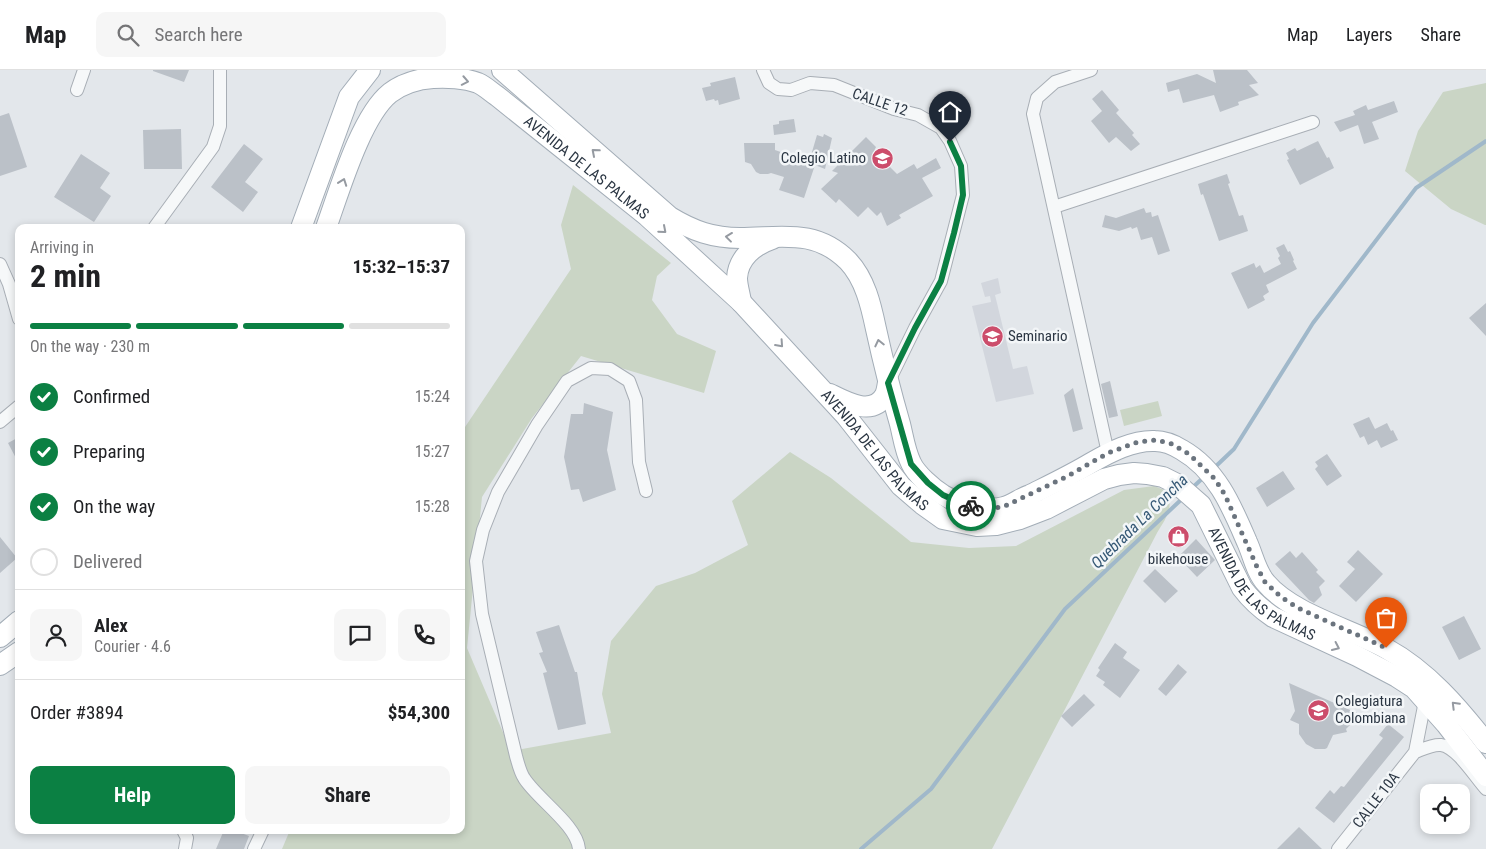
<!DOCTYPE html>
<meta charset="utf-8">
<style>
body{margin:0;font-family:"Roboto Condensed",sans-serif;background:#f6f6f6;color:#202124;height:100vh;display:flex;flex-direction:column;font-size:19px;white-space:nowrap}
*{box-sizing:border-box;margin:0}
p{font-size:16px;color:#757577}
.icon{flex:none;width:28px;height:28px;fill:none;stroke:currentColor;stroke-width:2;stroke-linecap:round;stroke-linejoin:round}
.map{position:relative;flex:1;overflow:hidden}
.details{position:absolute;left:15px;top:154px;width:450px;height:610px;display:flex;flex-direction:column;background:#fff;border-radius:10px;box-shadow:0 2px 8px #0003}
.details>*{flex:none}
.tools{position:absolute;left:1420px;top:714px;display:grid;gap:10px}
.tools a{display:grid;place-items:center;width:50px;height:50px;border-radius:10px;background:#fff;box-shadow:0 2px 8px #0003;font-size:25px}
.pin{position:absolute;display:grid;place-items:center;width:42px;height:42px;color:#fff;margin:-51px -21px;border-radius:50% 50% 50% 0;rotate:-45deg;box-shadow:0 0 5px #0007}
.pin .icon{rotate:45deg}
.courier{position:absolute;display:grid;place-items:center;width:50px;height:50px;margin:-25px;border:4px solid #0b8043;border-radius:50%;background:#fff;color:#222;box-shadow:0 1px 6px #0007}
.summary em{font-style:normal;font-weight:700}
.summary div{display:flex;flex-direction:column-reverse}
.summary{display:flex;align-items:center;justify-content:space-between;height:85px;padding:0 15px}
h1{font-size:32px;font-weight:700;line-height:38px}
.bar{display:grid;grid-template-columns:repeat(4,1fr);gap:8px 5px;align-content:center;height:60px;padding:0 15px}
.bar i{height:6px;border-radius:4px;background:#e0e0e0}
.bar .on{background:#0b8043}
.bar p{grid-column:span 4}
.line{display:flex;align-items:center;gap:12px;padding:0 15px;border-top:1px solid #e0e0e0}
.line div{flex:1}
.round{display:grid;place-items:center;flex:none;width:52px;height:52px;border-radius:10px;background:#f6f6f6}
ol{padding:0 15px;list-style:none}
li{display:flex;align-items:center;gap:15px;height:55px}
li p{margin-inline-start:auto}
li .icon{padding:5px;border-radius:50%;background:#0b8043;color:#fff;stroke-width:4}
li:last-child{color:#757577}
li i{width:28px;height:28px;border:2px solid #e0e0e0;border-radius:50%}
.cta{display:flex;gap:10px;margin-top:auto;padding:10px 15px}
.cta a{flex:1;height:58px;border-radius:10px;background:#0b8043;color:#fff;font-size:20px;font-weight:700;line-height:58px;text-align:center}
.cta a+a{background:#f6f6f6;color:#202124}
header{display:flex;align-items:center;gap:30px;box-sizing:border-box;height:70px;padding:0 25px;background:#fff;border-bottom:1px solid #e0e0e0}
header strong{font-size:24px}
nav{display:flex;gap:28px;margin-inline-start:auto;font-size:18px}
.search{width:350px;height:45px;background:#f6f6f6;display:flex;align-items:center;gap:12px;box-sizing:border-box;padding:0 18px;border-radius:10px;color:#757577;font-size:19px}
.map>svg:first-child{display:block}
.built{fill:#d2d6dd}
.green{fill:#cad5c5}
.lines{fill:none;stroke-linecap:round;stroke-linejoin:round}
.stream{stroke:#a0b8ca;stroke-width:4}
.building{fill:#bbc1c8}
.street-casing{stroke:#a8aeb5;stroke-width:14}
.primary-casing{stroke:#a3adb7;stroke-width:22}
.street{stroke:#f6f8f9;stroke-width:12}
.primary{stroke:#fff;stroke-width:20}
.oneway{stroke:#959aa1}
.done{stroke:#6b747e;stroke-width:5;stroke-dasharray:0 9}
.route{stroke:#0b8043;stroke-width:6}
.labels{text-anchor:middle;stroke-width:5;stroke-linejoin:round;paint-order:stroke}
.street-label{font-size:15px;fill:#2b3643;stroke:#f3f6f8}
.poi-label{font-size:15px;fill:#2b3643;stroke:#f3f6f8;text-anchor:start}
.water-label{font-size:16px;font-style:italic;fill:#365976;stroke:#f3f6f8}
</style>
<header>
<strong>Map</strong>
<div class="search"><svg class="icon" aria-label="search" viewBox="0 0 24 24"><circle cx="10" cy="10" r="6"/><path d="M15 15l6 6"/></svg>Search here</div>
<nav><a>Map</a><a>Layers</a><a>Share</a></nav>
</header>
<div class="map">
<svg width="1486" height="779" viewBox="0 0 1486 779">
<rect width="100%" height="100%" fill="#e3e7eb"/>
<path class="built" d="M998 208 1001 223 995 225 1013 299 1027 296 1034 324 996 332 972 236 991 232 990 226 985 227 981 213Z"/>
<path class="green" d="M1486 13V155H1485L1451 139 1405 101 1418 61 1443 22Z
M573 115 671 193 657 206 652 230 677 264 716 281 704 323 581 286 532 348 482 427 467 578 511 681 611 663 602 624 611 571 656 516 695 503 748 475 732 431 790 382 831 408 911 472 969 478 1016 476 1124 420 1154 416 1167 421C1174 438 1166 448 1157 463L992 779H282L290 760H461V363L571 199 561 155Z
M1158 331 1162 346 1124 356 1120 340Z"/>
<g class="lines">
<path class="stream" d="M1214 398 1234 379 1313 253 1416 118 1486 71
M1192 418 1205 406
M861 779 931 719 1065 539 1184 427"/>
</g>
<path class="building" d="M153 0H189L184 12 153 1Z
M1213 0H1247L1258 13 1249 15 1259 25 1238 32 1239 35 1220 42 1214 25 1183 33 1179 19 1168 22 1166 13 1197 4 1216 13Z
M735 7 740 29 719 35 718 30 715 31 714 29 706 31 702 18 711 16 710 13Z
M1102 20 1119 40 1116 43 1134 63 1132 65 1140 74 1131 81 1116 67 1109 73 1091 51 1102 41 1092 29Z
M1394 31 1398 42 1372 52 1379 69 1364 74 1358 55 1340 62 1334 52 1355 45 1353 41 1366 35 1368 40Z
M9 43 27 97 0 106V46Z
M794 49 796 62 774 65 773 55 779 54V51Z
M181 59 182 99H144L143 60Z
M824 64 832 68 825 99 815 95 804 128 779 120 784 107 771 103 768 104H760L756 102 751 94 745 92 744 73H775V80L809 92 817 65 823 67Z
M866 67 876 77 874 81 897 104 914 94 917 99 936 88 941 98 922 108 933 126 899 145 901 148 887 156 881 142 877 146 868 137 858 147 839 129 836 133 821 119 838 103 832 101Z
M1318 71 1327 88 1329 87 1334 98 1300 115 1287 90 1289 89 1286 83 1295 78 1297 81Z
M244 74 263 89 245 112 258 122 243 142 211 117Z
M81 84 110 103 100 118 111 126 94 152 54 127Z
M1227 104 1230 113 1228 114 1239 146 1243 145 1248 161 1219 171 1203 124 1201 125 1198 114Z
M1144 138 1146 143 1151 142 1152 147 1158 145 1170 181 1158 185 1152 167 1141 170 1137 157 1132 159 1131 157 1119 161 1102 157 1105 145 1116 148Z
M1284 174 1288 182 1290 181 1294 190 1293 191 1297 199 1266 215 1269 222 1263 226 1265 230 1248 239 1231 203 1254 193 1256 198 1260 195 1264 203 1281 194 1278 188 1280 186 1276 178Z
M1486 233V266L1469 248Z
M1110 311 1118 346 1109 348 1101 314Z
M1073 318 1083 359 1073 362 1064 325Z
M584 333 613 342 607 380 616 420 583 432 579 419 571 420 564 387 571 344H583Z
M1369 347 1375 359 1387 353 1391 361 1393 360 1398 370 1381 378 1377 370 1368 375 1364 366 1360 368 1353 354Z
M19 367V394L8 373Z
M1327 384 1342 406 1327 416 1315 399 1318 396 1315 392Z
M1283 401 1295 419 1267 437 1256 418Z
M0 467 17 488 0 503Z
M1196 469 1215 490 1197 507 1178 487Z
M1358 480 1383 504 1356 532 1339 516 1355 499 1347 492Z
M1290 481 1296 488 1302 482 1318 500 1316 502 1325 511 1319 517 1322 525 1314 533 1309 530 1275 494Z
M1155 499 1178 521 1165 533 1143 511Z
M1464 546 1481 579 1459 590 1442 557Z
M559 555 575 602H577L586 654 558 660 543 603 547 602 539 583 543 582 536 562Z
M1115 573 1127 582 1123 588 1140 600 1120 628 1103 615 1105 612 1096 606 1100 600 1098 598Z
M1178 594 1187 602 1166 626 1158 619Z
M1289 613 1357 643 1354 651 1346 659 1347 662 1333 665 1327 678 1325 679H1315L1306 674 1299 664V654L1290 650 1295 641Z
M1084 624 1095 635 1072 657 1061 646Z
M1388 654 1404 667 1334 753 1315 738 1330 720 1334 724 1341 716 1344 717 1383 668 1379 665Z
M1299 757 1322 779H1277Z
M224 760H233L249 766 244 779H216Z"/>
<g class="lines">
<defs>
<path id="street" d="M763 0 769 13 778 19 791 20 810 13 834 15 894 39 918 45 941 58 950 71 961 96 963 125 941 211 915 258 888 313
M1091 0 1055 12 1037 28 1033 44 1108 383
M77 20 84 0
M1054 137 1313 52
M154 158 213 77 220 56V0
M0 194 9 214 19 249
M0 352 19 336
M1415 682C1423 679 1433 674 1441 675 1457 677 1475 707 1486 719
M183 760 187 768 185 779
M254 779 263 760
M579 779C577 755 537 729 524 708 520 702 518 693 516 686L482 544 476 491 483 460 498 422 537 355 567 311 591 298 610 299 629 311 636 330 639 392 646 421
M1338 779 1415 682 1425 631"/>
<g id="primary">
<path d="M502 0 670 147C693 161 713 168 740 168 781 168 815 158 848 191 865 209 871 235 876 259 883 291 891 323 900 354 903 366 905 381 911 393 916 404 932 418 943 425 958 434 986 442 1004 437 1012 435 1021 428 1030 425 1050 415 1071 405 1091 393 1110 382 1133 370 1155 371 1165 371 1174 375 1182 380 1217 400 1232 437 1247 472 1253 485 1256 502 1266 513 1292 544 1351 559 1387 579 1427 601 1458 637 1486 673"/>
<path d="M301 158 349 27 370 0"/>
<path id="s1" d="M326 158C339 122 361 46 390 23 402 14 418 9 433 8 446 7 465 8 478 13 485 16 491 22 497 26L647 146 741 232 846 346 901 416 922 434 943 449 977 456 996 455 1020 449 1046 439 1104 409 1119 405 1134 403 1147 404 1163 407 1177 414 1201 435 1242 518C1251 530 1261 539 1273 547L1357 586 1397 607 1414 618 1446 654 1486 706"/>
<path d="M741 232C740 224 737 216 737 208 738 188 754 175 772 169"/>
<path d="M830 324C846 332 873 347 885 325 887 321 887 317 888 313"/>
<path d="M0 567 19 551"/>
<path d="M0 595 19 582"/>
</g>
</defs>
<use href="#street" class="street-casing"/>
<use href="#primary" class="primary-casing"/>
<use href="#street" class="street"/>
<use href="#primary" class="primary"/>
</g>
<defs><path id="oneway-chevron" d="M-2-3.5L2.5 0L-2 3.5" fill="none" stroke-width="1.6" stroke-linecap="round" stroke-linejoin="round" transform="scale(1.25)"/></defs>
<g class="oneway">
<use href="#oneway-chevron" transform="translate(465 11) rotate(11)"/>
<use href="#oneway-chevron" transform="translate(595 82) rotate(-139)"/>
<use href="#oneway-chevron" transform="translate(343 112) rotate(-70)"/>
<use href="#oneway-chevron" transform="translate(663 160) rotate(41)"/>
<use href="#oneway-chevron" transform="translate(729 167) rotate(-173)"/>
<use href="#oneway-chevron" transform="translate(879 273) rotate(-103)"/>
<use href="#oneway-chevron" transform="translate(780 274) rotate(48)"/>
<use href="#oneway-chevron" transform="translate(1336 577) rotate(25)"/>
<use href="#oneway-chevron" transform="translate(1455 635) rotate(-135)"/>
</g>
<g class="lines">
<path class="done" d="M971 436 992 438 1003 437 1068 406 1108 383 1138 372 1156 370 1172 374 1189 384 1215 409 1225 425 1257 497 1265 512 1281 527 1298 538 1386 578"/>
<path class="route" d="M950 72 961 96 963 125 954 163 941 211 915 258 888 313 911 394 928 413 943 425 963 434 971 436"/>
</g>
<defs>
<symbol id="school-disc" viewBox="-11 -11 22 22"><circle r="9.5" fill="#cc4d6b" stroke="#f3f6f8"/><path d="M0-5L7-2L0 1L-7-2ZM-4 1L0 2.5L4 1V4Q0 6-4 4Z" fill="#fff"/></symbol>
<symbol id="university-disc" viewBox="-11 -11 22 22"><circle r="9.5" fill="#cc4d6b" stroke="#f3f6f8"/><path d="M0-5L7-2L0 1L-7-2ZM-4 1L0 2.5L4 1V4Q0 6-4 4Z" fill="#fff"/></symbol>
<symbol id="shop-disc" viewBox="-11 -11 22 22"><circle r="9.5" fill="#cc4d6b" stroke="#f3f6f8"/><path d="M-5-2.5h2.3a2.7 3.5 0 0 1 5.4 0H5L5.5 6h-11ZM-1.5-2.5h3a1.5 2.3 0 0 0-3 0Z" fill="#fff"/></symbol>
</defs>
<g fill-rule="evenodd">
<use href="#school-disc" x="870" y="76" width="25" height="25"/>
<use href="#university-disc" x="980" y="254" width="25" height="25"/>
<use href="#shop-disc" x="1166" y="454" width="25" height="25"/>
<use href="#university-disc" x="1306" y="628" width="25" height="25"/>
</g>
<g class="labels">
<g class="street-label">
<text transform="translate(880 32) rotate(19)" y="5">CALLE 12</text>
<text dy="5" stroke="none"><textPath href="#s1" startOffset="380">AVENIDA DE LAS PALMAS</textPath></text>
<text dy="5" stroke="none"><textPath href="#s1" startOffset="785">AVENIDA DE LAS PALMAS</textPath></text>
<text dy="5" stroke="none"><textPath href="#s1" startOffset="1265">AVENIDA DE LAS PALMAS</textPath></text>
<text transform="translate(1376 730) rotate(-52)" y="5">CALLE 10A</text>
</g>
<g class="poi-label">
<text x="866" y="93" text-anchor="end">Colegio Latino</text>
<text x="1008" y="271">Seminario</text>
<text x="1178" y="494" text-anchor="middle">bikehouse</text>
<text x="1335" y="636">Colegiatura<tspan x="1335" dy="17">Colombiana</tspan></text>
</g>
<g class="water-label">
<text transform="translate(1139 451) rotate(-44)" y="6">Quebrada La Concha</text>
</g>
</g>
</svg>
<div class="tools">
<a><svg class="icon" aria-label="locate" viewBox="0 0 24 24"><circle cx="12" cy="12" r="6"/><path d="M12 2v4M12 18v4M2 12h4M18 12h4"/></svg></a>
</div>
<div class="pin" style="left:1386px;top:578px;background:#ea580c"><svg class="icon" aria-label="bag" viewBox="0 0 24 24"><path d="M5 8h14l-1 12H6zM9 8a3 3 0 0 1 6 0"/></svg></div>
<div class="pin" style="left:950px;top:72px;background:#1f2937"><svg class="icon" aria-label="home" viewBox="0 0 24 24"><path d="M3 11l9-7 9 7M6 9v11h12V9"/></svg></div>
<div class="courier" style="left:971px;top:436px"><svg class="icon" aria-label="bike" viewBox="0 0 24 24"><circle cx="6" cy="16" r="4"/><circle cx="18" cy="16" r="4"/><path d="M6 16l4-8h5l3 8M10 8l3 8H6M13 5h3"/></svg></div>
<section class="details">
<div class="summary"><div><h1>2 min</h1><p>Arriving in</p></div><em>15:32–15:37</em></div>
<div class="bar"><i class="on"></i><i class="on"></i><i class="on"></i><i></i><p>On the way · 230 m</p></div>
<ol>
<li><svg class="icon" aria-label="check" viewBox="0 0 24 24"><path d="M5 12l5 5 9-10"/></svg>Confirmed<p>15:24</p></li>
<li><svg class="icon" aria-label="check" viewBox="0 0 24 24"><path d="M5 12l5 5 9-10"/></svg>Preparing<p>15:27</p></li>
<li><svg class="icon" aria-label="check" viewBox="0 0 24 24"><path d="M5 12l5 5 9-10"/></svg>On the way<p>15:28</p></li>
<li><i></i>Delivered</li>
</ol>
<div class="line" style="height:90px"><a class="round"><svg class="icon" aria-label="person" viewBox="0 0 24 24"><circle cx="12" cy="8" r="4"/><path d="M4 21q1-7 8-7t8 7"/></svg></a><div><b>Alex</b><p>Courier · 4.6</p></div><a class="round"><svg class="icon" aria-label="chat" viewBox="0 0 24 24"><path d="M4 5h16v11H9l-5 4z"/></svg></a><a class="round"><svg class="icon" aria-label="phone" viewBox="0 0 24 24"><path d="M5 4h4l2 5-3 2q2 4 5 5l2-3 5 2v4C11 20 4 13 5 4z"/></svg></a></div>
<div class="line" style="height:65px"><div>Order #3894</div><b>$54,300</b></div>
<div class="cta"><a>Help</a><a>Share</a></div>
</section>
</div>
